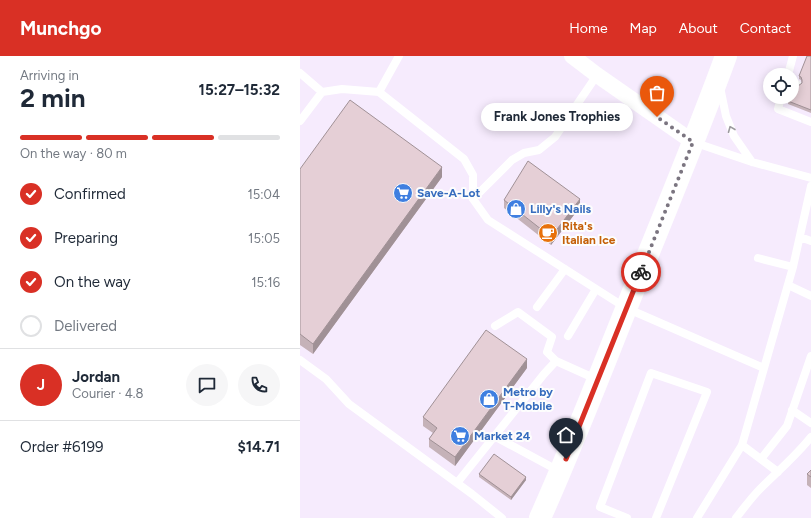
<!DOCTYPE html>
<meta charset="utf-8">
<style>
body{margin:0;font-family:Figtree,sans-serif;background:#f6f6f7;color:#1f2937;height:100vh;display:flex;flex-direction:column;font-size:15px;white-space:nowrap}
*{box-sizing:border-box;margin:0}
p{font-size:13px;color:#747a83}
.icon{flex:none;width:22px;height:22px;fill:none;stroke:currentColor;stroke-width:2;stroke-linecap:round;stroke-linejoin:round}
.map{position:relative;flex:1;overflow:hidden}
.panel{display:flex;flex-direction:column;background:#fff;width:300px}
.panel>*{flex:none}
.tools{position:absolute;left:463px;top:12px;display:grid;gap:8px}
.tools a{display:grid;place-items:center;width:36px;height:36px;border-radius:50%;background:#fff;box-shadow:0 2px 10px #0003;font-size:20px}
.pin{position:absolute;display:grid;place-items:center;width:34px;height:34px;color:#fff;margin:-41px -17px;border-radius:50% 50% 50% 0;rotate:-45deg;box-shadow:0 0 4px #0007}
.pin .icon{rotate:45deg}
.courier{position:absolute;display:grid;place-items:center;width:40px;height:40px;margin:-20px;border:3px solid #d93025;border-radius:50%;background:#fff;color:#222;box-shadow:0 1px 5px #0007}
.bubble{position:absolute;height:28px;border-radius:14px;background:#fff;box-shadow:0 2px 10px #0003;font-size:13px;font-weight:700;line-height:28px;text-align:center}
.summary em{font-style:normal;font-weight:700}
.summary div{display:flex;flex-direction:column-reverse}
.summary{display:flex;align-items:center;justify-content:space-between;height:68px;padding:0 20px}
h1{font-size:26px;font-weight:700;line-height:30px}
.bar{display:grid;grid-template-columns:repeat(4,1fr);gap:6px 4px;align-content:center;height:48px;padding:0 20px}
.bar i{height:5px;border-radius:3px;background:#e0e1e3}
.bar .selected{background:#d93025}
.bar p{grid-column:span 4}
.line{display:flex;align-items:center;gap:10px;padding:0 20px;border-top:1px solid #e0e1e3}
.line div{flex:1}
.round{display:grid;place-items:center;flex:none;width:42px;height:42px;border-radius:21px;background:#f6f6f7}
ol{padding:0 20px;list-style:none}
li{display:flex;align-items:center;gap:12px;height:44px}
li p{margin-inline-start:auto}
li .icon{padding:4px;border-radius:50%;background:#d93025;color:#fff;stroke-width:4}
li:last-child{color:#747a83}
li i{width:22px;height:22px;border:2px solid #e0e1e3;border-radius:50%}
header{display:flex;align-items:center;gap:24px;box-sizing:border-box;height:56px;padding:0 20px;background:#d93025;color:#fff}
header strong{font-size:19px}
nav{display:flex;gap:22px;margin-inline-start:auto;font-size:14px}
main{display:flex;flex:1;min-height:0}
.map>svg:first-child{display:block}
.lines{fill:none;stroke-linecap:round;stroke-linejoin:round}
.lane{stroke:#fff;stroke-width:8}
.street{stroke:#fff;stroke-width:16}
.highway{stroke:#fff;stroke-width:22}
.wall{fill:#c5b2b8}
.shaded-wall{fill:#a09196}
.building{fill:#e5cfd6;stroke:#a09196}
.oneway{stroke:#9c9a9e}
.done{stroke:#7b7580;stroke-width:4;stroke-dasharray:0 7.2}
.route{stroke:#d93025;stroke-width:5}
.labels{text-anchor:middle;stroke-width:4;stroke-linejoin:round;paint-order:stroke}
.shop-label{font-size:12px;font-weight:bold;fill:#366cbe;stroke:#fdfdfd;text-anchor:start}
.food-label{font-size:12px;font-weight:bold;fill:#c56008;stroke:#fdfdfd;text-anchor:start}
</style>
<header>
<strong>Munchgo</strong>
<nav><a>Home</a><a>Map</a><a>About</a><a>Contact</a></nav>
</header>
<main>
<section class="panel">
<div class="summary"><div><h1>2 min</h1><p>Arriving in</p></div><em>15:27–15:32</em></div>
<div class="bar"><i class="selected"></i><i class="selected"></i><i class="selected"></i><i></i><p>On the way · 80 m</p></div>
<ol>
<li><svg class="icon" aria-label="check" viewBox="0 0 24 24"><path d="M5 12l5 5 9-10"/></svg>Confirmed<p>15:04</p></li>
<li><svg class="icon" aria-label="check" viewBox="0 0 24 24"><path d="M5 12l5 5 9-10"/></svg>Preparing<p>15:05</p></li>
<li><svg class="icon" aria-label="check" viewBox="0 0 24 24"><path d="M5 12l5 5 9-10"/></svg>On the way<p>15:16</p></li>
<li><i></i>Delivered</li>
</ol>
<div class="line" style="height:72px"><b class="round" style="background:#d93025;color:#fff">J</b><div><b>Jordan</b><p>Courier · 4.8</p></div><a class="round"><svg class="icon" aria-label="chat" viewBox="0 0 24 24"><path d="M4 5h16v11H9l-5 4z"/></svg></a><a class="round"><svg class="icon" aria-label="phone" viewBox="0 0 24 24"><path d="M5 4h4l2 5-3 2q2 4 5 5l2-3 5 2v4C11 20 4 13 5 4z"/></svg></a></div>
<div class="line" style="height:52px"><div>Order #6199</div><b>$14.71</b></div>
</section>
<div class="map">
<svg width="511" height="462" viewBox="0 0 511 462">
<rect width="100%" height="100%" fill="#f6ebfd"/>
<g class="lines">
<path class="lane" d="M0 17 22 36 42 33 79 36 164 103 173 119V143L188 164 326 252 464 312
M488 19 493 0
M492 26 497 28
M420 31 426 60 434 80 452 106
M79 36 99 0
M481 41 478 53 511 66
M0 65 22 36
M393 86 452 106 511 122
M173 143 212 104 224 97 239 94 255 81 297 19
M500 181 511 185
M458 202 493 211
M488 229 511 240
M237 251 265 213
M195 270 218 256 252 281 247 296 256 305
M268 280 296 233
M0 304 26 323 49 348 172 438 202 462
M492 354 511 367
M194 380 259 415
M442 389 478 416
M461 403 487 370 511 300
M157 427 244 318 256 305 296 323
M327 462 300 451 351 317 407 336 356 462
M397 462 442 389 493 211 511 130
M436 462C444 452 451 442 460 433 477 416 496 400 511 381"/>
<path class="street" d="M272 0 297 19 393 86"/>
<path class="highway" d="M240 462C271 393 298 323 326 253 360 168 395 85 426 0"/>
</g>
<path class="wall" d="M511 0V57L488 48V45L498 30 502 27 501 24 499 23V20Z
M0 113 142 121 13 298 0 289Z
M204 144 280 151 251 189 204 152Z
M227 312 155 410 129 391V383L133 377 123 370V361Z
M511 414V432L507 429V418Z
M179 418 226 424 211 444 179 421Z"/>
<path class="shaded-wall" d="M142 111V121L13 298V288Z
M280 143V151L251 189V181Z
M227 303V312L155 410V401Z
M226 421V424L211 444V441Z"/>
<path class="building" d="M507 0H511V54L488 45 490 41H492V36L495 30H498L502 27V24L501 21 499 20Z
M50 44 142 111 13 288 0 278V113Z
M228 105 280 143 251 181 204 144Z
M186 274 227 303 155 401 129 383 137 372 123 361Z
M194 398 226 421 211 441 179 418Z
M511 414V421L507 418Z"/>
<defs><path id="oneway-chevron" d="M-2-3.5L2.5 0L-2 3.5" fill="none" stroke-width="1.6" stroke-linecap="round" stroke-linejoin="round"/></defs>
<use class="oneway" href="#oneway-chevron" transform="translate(431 73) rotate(-112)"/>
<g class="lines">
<path class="done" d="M341 216 393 86 357 61"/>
<path class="route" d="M266 403 341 216"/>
</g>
<defs>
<symbol id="supermarket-disc" viewBox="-11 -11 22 22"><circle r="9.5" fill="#3f7fe0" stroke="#fdfdfd"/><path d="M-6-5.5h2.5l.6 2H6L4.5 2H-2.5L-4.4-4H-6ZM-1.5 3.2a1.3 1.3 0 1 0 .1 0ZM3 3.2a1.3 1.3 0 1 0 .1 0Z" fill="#fff"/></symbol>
<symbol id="shop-disc" viewBox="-11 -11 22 22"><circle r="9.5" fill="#3f7fe0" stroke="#fdfdfd"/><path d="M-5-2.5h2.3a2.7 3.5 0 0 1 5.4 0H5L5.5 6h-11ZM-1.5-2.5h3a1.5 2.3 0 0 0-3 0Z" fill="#fff"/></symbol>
<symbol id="cafe-disc" viewBox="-11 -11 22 22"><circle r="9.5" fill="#e8710a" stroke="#fdfdfd"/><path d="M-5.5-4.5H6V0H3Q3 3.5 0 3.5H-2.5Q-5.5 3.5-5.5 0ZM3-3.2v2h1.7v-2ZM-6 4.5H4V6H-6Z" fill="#fff"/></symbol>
</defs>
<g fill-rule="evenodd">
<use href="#supermarket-disc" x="92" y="126" width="22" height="22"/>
<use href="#shop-disc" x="205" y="142" width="22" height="22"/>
<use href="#cafe-disc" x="237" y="166" width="22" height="22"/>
<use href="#shop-disc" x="178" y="332" width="22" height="22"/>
<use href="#supermarket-disc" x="149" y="369" width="22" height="22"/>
</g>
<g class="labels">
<g class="shop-label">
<text x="117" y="141">Save-A-Lot</text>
<text x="230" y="157">Lilly's Nails</text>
<text x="203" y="340">Metro by<tspan x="203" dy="14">T-Mobile</tspan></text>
<text x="174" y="384">Market 24</text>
</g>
<g class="food-label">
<text x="262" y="174">Rita's<tspan x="262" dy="14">Italian Ice</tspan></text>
</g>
</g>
</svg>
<div class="tools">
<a><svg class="icon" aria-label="locate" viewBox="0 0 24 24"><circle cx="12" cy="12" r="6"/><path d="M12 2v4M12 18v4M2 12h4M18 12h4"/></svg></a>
</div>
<div class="pin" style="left:357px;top:61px;background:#ea580c"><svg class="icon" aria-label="bag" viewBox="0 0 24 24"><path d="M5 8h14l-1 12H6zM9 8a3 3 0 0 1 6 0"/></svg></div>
<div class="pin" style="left:266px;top:403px;background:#1f2937"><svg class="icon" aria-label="home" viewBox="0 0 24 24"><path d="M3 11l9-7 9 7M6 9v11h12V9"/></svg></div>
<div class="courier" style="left:341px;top:216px"><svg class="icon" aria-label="bike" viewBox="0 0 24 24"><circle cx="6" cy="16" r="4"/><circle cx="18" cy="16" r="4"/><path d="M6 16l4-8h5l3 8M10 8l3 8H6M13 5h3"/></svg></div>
<div class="bubble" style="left:181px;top:47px;width:152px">Frank Jones Trophies</div>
</div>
</main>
